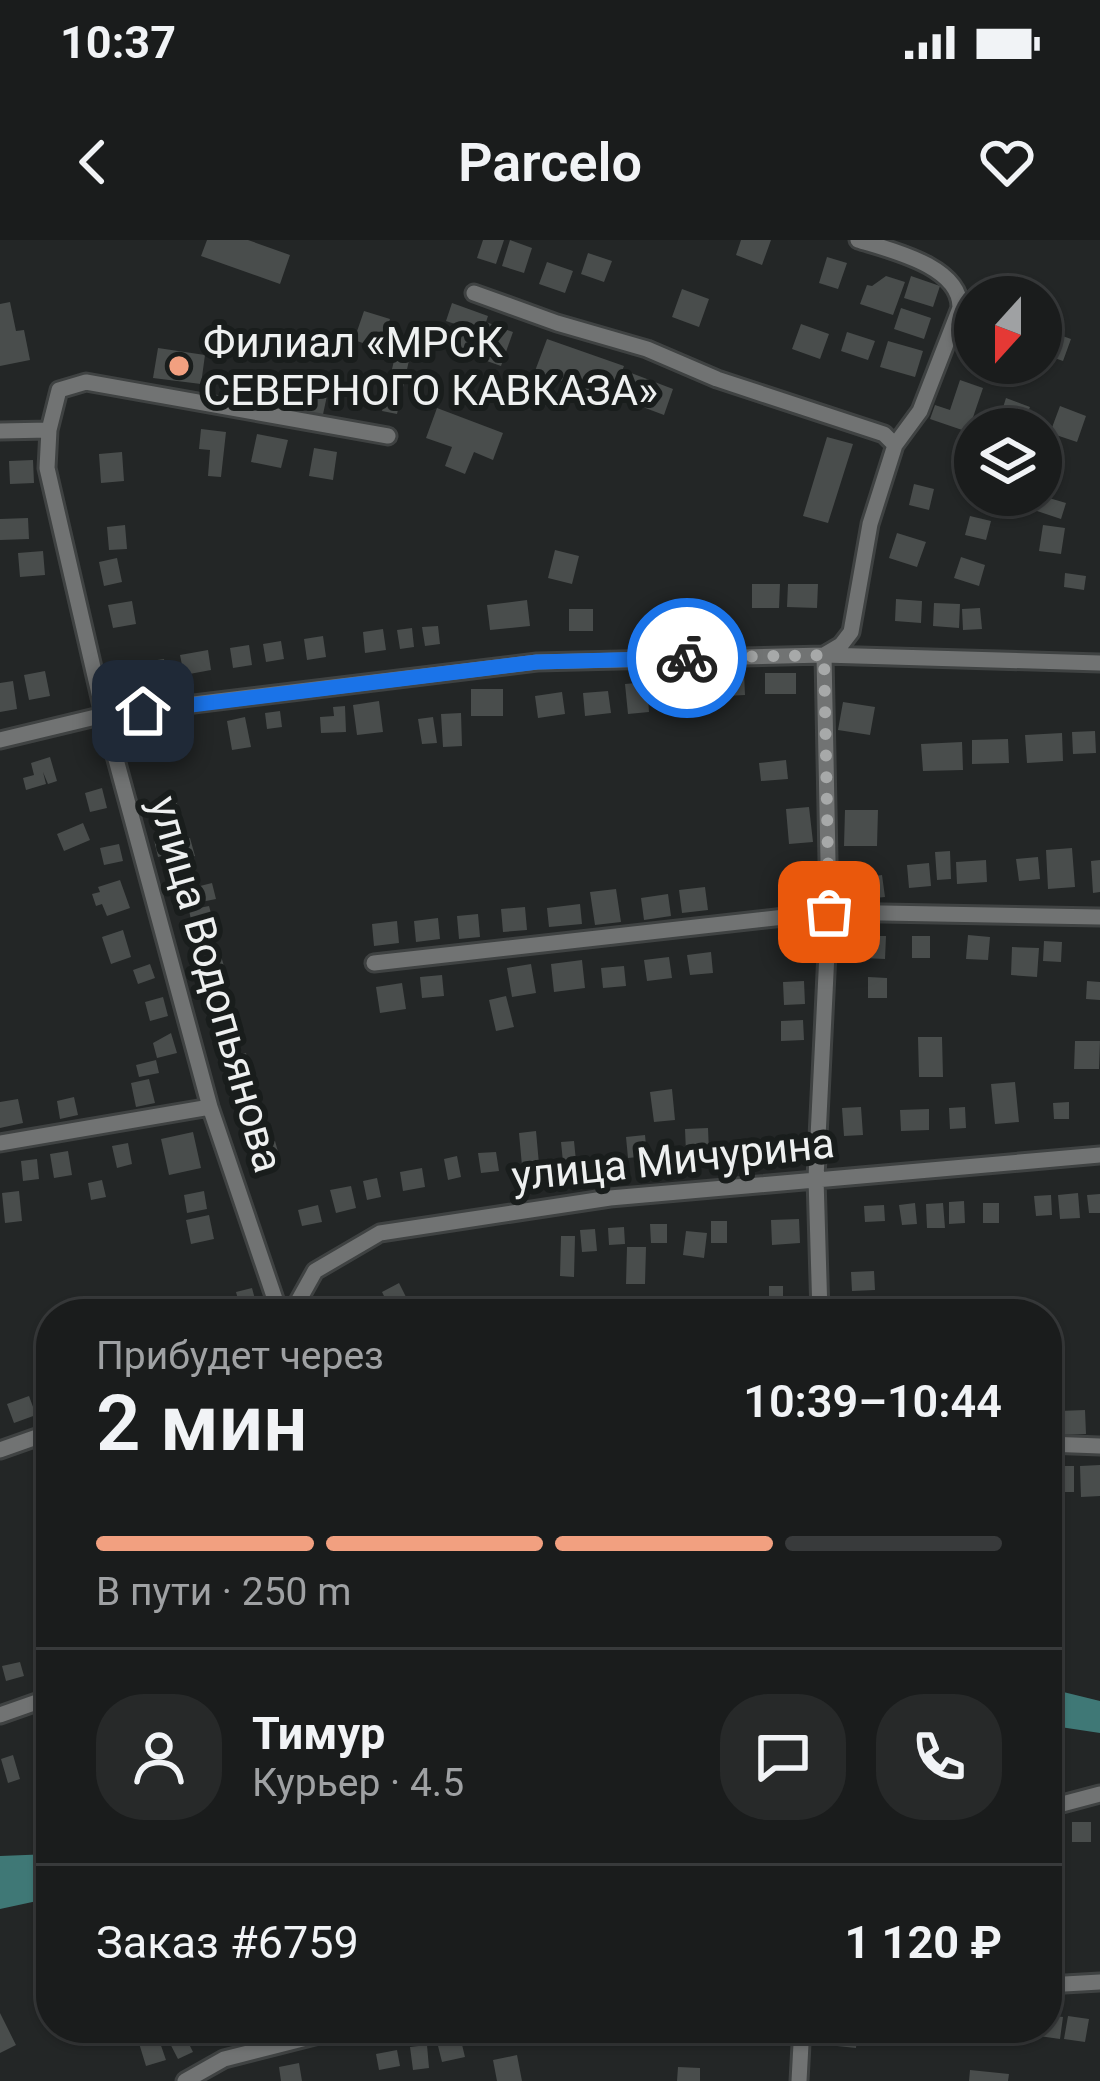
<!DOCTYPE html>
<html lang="ru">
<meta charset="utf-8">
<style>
body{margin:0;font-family:Roboto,sans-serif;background:#272929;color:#f1f3f6;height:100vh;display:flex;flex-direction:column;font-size:45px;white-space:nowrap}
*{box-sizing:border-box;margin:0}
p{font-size:39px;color:#9fa1a3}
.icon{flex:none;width:66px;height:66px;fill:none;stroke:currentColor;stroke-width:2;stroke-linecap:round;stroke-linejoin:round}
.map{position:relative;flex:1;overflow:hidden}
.details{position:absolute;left:36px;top:1059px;width:1026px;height:744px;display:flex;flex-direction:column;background:#1a1c1c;border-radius:48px;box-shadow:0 3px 9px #0004,0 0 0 3px #383a3b}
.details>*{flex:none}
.needle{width:78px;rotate:201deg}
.buttons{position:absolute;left:954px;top:36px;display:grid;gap:24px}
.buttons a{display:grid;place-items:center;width:108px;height:108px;border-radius:50%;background:#1a1c1c;box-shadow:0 3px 9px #0004,0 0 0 3px #383a3b;font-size:60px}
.pin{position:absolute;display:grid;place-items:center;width:102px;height:102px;color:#fff;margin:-51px;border-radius:24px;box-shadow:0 6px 18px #0006}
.courier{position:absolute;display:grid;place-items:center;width:120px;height:120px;margin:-60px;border:9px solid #1a73e8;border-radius:50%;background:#fff;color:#222;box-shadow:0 3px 15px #0007}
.headline em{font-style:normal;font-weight:600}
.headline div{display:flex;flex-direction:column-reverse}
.headline{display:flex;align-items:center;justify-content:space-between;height:204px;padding:0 60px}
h1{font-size:78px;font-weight:600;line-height:90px}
.bar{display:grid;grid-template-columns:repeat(4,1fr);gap:18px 12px;align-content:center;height:144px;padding:0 60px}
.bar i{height:15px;border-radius:9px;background:#383a3b}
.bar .selected{background:#f2a080}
.bar p{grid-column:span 4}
.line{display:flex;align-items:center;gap:30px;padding:0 60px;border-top:3px solid #383a3b}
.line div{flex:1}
.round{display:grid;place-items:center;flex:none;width:126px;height:126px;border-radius:48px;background:#272929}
.status{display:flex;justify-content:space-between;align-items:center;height:84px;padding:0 60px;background:#1a1c1c;direction:ltr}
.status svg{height:33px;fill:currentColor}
header{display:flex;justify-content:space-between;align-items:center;height:156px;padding:0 60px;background:#1a1c1c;font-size:54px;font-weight:600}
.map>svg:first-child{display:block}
.water{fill:#3f7876}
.building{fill:#494d4c}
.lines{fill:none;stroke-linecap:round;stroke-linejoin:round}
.minor-casing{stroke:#3f4242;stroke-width:21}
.minor{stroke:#717373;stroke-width:15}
.done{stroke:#a7a9a9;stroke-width:12;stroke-dasharray:0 21.6}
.route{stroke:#1a73e8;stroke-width:15}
.poi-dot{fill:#f2a080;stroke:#191d1c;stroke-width:4.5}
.labels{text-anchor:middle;stroke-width:12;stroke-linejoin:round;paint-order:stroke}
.poi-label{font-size:42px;fill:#eef0f0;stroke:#191d1c;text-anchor:start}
.street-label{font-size:42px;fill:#eef0f0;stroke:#191d1c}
</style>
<div class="status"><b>10:37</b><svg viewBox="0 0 49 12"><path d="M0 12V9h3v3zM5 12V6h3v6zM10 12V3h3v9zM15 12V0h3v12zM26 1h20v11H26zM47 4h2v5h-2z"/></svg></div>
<header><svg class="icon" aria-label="back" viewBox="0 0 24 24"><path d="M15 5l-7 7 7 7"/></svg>Parcelo<svg class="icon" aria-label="heart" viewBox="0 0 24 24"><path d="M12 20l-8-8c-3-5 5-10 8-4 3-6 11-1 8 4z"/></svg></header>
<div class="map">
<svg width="1100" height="1841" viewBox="0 0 1100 1841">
<rect width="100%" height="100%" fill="#232626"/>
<path class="water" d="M1047 1448 1100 1461V1493L1047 1485Z
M51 1614V1658L0 1669V1616Z"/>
<path class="building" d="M207 0H248L290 15 280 44 201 16Z
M483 0H504L496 24 477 18Z
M510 0 532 8 524 33 502 26Z
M741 0H771L762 25 736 15Z
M588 13 612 21 604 42 581 34Z
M827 17 847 23 838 49 819 43Z
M547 22 573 31 565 53 539 44Z
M886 36 905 42 893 75 860 64 867 45 872 46Z
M911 36 940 46 933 67 904 58Z
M682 49 709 59 699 87 672 77Z
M10 62 16 91 24 90 30 120 0 126V64Z
M452 63 488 76 486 82 513 92 501 126 450 108 458 85 446 81Z
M901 68 931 78 924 99 894 89Z
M364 71 390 79 380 109 354 100Z
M801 84 829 94 820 119 792 109Z
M847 92 875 101 868 120 841 111Z
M1054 93 1071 99 1063 121 1046 115Z
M547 99 624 126 612 159 535 131Z
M888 101 923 111 915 137 880 127Z
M398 104 412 107 397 174 382 171Z
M158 108 205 115 201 144 153 138Z
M626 131 673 149 664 175 616 157Z
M255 135 328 151 322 179 239 160 244 139 253 141Z
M960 140 983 148 968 192 930 179 935 165 950 170Z
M1006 158 1030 167 1023 185 1000 177Z
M1060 166 1086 176 1077 202 1050 193Z
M437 168 503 193 493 220 474 212 465 234 445 226 452 207 426 198Z
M201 189 226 192 221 237 208 236 210 210 199 209Z
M257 194 288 200 281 228 251 222Z
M827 197 853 204 828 283 803 276Z
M314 208 337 212 333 240 309 236Z
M122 212 124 241 101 243 99 214Z
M33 220 34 243 10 244 9 221Z
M914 244 934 249 929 270 909 265Z
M1039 255 1066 263 1061 279 1034 270Z
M970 276 991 281 986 300 965 295Z
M28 278 29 299 0 300V279Z
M125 285 127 309 109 310 107 287Z
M1043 285 1065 288 1061 314 1039 311Z
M897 293 926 302 917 327 889 318Z
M555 310 579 316 572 344 548 338Z
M43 311 45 335 20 337 18 313Z
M961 317 985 325 979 346 954 338Z
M117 318 122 342 104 346 99 322Z
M1065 333 1086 336 1084 350 1064 347Z
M752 344H780L779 368H752Z
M788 344H818L817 368 787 367Z
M896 359 922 361 921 383 895 381Z
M527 360 530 386 490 390 487 365Z
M132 361 136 384 113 388 108 365Z
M934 363 960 364 959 388 933 386Z
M688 368H714V390H688Z
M980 368 982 389 963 390 962 369Z
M569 369H593V391H569Z
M438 386 440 404 425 406 422 387Z
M412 388 414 407 400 409 397 390Z
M383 389 386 410 365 413 363 392Z
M323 396 326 417 307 420 304 399Z
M281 401 284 419 266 422 263 404Z
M249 405 252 425 233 428 230 408Z
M208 410 211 430 184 435 180 415Z
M164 419 167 440 147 442 144 422Z
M134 423 136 445 122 446 120 424Z
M45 431 50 456 29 460 24 435Z
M744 433 745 455 725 456 724 434Z
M765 433H796V454H765Z
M695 438 698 468 676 471 673 440Z
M13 441 17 469 0 472V443Z
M647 442 649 472 628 474 625 444Z
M471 449H503V476H471Z
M608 451 611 473 585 476 583 453Z
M562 452 565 474 538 478 535 456Z
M379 461 383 492 357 495 353 465Z
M843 462 875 467 870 495 838 490Z
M345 466 346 492 321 493 320 477 334 476 333 467Z
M280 471 282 487 267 489 265 473Z
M461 473 462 506 443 507 441 474Z
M245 477 251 507 232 510 227 481Z
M433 477 437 503 422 504 418 479Z
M163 491 168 511 146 517 141 497Z
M1095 491 1096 513 1073 514 1072 492Z
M1062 493 1063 521 1027 523 1025 495Z
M1008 499 1009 523 972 524V500Z
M962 502 963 530 923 531 921 504Z
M50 517 57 541 48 544 43 532 46 544 26 550 23 538 34 535 31 523Z
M786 520 788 539 761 541 759 523Z
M102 548 107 568 90 572 85 553Z
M175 554 178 568 161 573 157 558Z
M809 567 813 602 789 604 786 569Z
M845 570H878L877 606H844Z
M83 583 90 600 64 611 57 594Z
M167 597 171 614 158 617 154 600Z
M190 598 195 616 177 621 172 604Z
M119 604 123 621 104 625 100 608Z
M1072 608 1075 647 1048 649 1046 610Z
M950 611 951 639 937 640 935 612Z
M1038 617 1040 639 1019 641 1016 619Z
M986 620 987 642 957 644 956 622Z
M1100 620V652L1093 653 1091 621Z
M929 623 931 646 909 648 907 625Z
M193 628 196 647 212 643 216 659 191 664 187 647 178 649 175 632Z
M784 632H805V660L784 659Z
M882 635 885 657 865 659 862 638Z
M120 640 130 668 107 676 102 664 96 666 92 654 100 652 98 647Z
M705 647 708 670 682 673 679 650Z
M616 649 621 682 595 685 590 652Z
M668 654 671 676 644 680 641 658Z
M580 664 582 684 549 687 547 668Z
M209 666 213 680 192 685 189 670Z
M525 667 527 690 503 692 501 669Z
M478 674 480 697 459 699 457 676Z
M438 678 440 699 416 702 414 681Z
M397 681 399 703 374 706 372 684Z
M208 688 211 701 194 705 191 692Z
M123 690 131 717 111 724 102 697Z
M785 694H805L806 715 785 716Z
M968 695 990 697 988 720 966 719Z
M865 696H886L885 719 864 718Z
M912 696H930V718H912Z
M1044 701 1062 702 1061 722 1043 721Z
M1012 707 1039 708 1037 737 1011 735Z
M711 712 713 733 690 735 687 715Z
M221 716 226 733 209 738 204 721Z
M669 717 672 738 647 741 644 720Z
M582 720 585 748 554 752 551 724Z
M150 724 155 738 138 744 133 730Z
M531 724 536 753 512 757 507 728Z
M624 726 626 746 603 748 601 728Z
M442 735 444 756 422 758 420 737Z
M868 737 887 738V758H868Z
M804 741 805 764 784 765 783 742Z
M1087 741 1100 742V760L1086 759Z
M402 743 406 769 380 773 376 747Z
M506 756 514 787 496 791 489 760Z
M163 757 168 776 150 781 145 762Z
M234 770 238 786 219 790 215 773Z
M803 780 804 800 781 801V781Z
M171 793 177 813 157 818 153 803Z
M918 797H942L943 837H919Z
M1075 801H1100L1099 829H1074Z
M246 813 251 835 230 839 226 818Z
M156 820 159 833 139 837 136 825Z
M149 839 155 863 136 867 131 843Z
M1015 842 1019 882 995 884 991 844Z
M672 849 675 880 654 882 650 852Z
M74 857 78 875 60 879 57 861Z
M18 859 23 883 0 888V862Z
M1069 862V879H1054L1053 863Z
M861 867 863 895 844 896 842 868Z
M965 867 966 888 950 889 949 868Z
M929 869V890L901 891 900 870Z
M708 888 709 912H686L685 889Z
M536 891 539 924 522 926 519 893Z
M193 892 201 928 169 935 161 899Z
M645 895 647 916 628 918 626 897Z
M275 901 280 919 262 923 258 905Z
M574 901 576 921 563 922 561 902Z
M128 903 132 924 117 928 112 906Z
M68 911 72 935 54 938 50 914Z
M496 912 499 931 481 933 478 913Z
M457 916 461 937 448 940 444 919Z
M37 919 39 939 23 941 21 921Z
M422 928 425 947 403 951 400 932Z
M377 938 381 957 367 960 363 941Z
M102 940 106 957 91 960 88 943Z
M351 946 356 968 336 973 330 950Z
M19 951 22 981 5 983 2 953Z
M204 951 207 969 187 973 184 955Z
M1078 953 1080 978 1060 979 1058 955Z
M1100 954V973H1089L1087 955Z
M1051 955 1052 975 1036 976 1034 956Z
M964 961 965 983 949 984V962Z
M915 963 917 984 902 985 899 965Z
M943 963 945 988H927L926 964Z
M983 963H999V983H983Z
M318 965 322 982 302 986 298 970Z
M884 965 885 981 865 982 864 966Z
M209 975 214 999 191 1004 186 980Z
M799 979 800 1003 772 1005 771 980Z
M711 981H727V1003H711Z
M650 984H667V1003H651Z
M624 987 625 1004 609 1005 608 988Z
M595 989 597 1011 582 1012 580 990Z
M686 991 707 993 704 1018 683 1015Z
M561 996H575L574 1037 560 1036Z
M627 1007H646L645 1044H626Z
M874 1031 875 1050 852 1051 851 1032Z
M399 1043 411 1067 393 1074 382 1052Z
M769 1046H783V1067L769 1068Z
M252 1048 259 1074H242L236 1052Z
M51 1113V1140L44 1141 38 1116Z
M29 1156 36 1175 14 1183 7 1164Z
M1085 1170 1086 1194 1059 1195V1171Z
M1100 1225V1256L1081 1257 1080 1226Z
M1047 1226H1074V1252H1047Z
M51 1400V1439L39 1442 34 1423 42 1421 37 1404Z
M20 1422 24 1436 6 1441 2 1426Z
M13 1515 20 1539 8 1543 1 1519Z
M1072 1582H1091V1602H1072Z
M0 1773 16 1805 0 1813Z
M1047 1775 1063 1777 1060 1799 1039 1796 1040 1788H1047Z
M1068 1776 1089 1779 1085 1802 1064 1799Z
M162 1788H181L193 1812 178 1819Z
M458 1788 465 1817 442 1822 434 1790Z
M839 1788H858L856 1808 837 1806Z
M157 1794 166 1820 146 1826 138 1800Z
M427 1805 429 1828 413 1830 410 1807Z
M397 1810 400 1826 379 1830 376 1814Z
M517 1815 522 1841H497L493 1820Z
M299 1823 302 1841H281L279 1827Z
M678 1827 700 1828V1841H677Z
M970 1830 1009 1834 1008 1841H969Z"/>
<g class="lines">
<defs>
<path id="minor" d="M474 53 557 83 647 109 717 139 884 194 895 205
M0 191 49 190
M0 500 104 475 537 422 824 415 1100 423
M374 723 829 672 1100 677
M0 903 210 867
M280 1074 210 867 104 475 47 228 49 190 59 150 86 142 388 196
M291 1074 315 1031 380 993 610 958 1100 915
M820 1074 816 938 829 672 824 415 841 405 851 392 870 284 895 205 920 171 960 68C961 26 890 10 858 0
M1047 1204 1100 1206
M0 1210 51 1192
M0 1475 51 1457
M1047 1568 1100 1554
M1047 1745 1100 1742
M185 1841 224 1819 346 1788
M799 1841 801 1804"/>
</defs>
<use href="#minor" class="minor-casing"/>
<use href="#minor" class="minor"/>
</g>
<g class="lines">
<path class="done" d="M687 418 824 415 829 672"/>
<path class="route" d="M143 471 537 422 687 418"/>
</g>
<circle class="poi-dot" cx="179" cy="126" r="12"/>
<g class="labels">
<g class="poi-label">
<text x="203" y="117">Филиал «МРСК<tspan x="203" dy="48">СЕВЕРНОГО КАВКАЗА»</tspan></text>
</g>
<g class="street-label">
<text transform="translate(217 744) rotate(74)" y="15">улица Водопьянова</text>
<text transform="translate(673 919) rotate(-6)" y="15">улица Мичурина</text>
</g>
</g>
</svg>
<div class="buttons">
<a><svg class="needle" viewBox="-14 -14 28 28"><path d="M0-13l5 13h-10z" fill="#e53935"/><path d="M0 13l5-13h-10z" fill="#9fa1a3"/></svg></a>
<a><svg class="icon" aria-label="layers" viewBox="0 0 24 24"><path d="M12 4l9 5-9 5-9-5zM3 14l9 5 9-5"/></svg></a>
</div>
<div class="pin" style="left:829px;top:672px;background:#ea580c"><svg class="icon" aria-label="bag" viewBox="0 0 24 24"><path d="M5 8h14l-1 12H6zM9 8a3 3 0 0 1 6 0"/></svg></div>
<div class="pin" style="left:143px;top:471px;background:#1f2937"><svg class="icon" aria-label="home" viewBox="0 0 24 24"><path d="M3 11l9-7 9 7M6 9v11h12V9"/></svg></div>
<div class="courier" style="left:687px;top:418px"><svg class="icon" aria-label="bike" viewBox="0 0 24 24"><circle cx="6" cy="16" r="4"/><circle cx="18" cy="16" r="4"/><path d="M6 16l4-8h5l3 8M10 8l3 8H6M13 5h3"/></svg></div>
<section class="details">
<div class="headline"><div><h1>2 мин</h1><p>Прибудет через</p></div><em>10:39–10:44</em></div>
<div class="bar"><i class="selected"></i><i class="selected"></i><i class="selected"></i><i></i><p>В пути · 250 m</p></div>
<div class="line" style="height:216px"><a class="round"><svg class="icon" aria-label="person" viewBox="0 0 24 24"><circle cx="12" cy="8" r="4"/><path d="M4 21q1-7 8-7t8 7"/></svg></a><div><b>Тимур</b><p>Курьер · 4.5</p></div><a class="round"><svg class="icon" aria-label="chat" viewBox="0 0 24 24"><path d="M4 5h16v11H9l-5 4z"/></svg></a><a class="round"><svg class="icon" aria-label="phone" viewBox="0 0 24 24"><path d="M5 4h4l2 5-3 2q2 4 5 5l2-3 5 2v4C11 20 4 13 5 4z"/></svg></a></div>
<div class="line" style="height:156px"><div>Заказ #6759</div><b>1 120 ₽</b></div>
</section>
</div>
